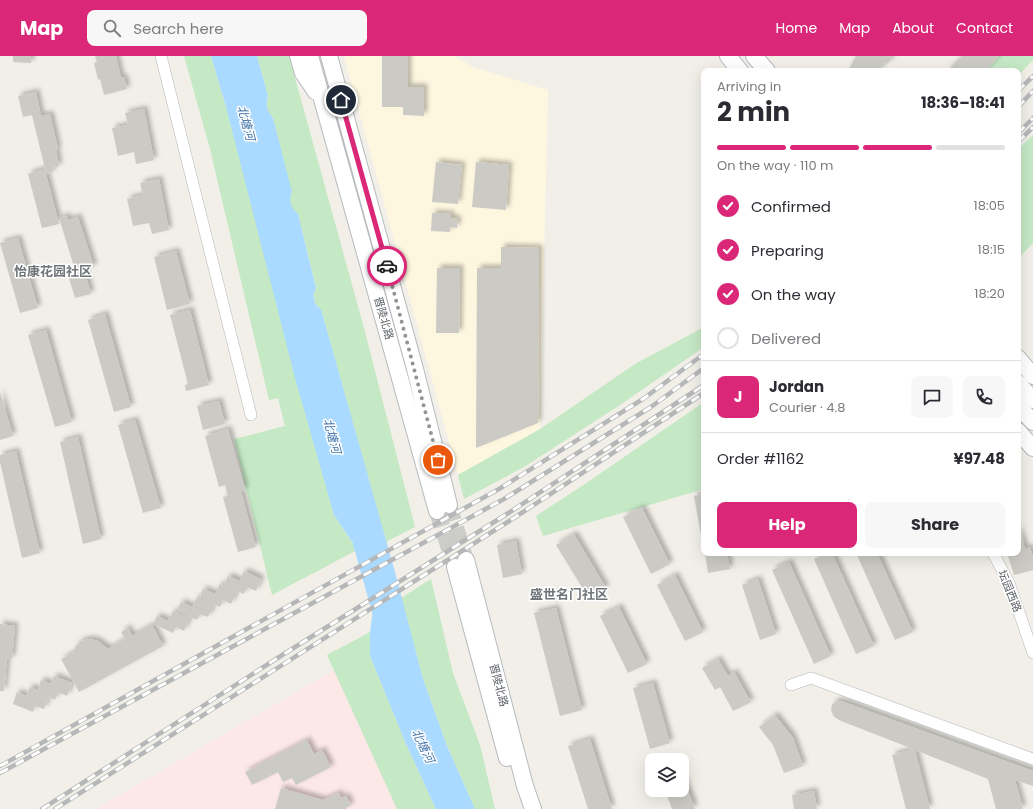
<!DOCTYPE html>
<meta charset="utf-8">
<style>
body{margin:0;font-family:Poppins,"Noto Sans SC",sans-serif;background:#f7f7f7;color:#2b2b33;height:100vh;display:flex;flex-direction:column;font-size:15px;white-space:nowrap}
*{box-sizing:border-box;margin:0}
p{font-size:13px;color:#7c7c81}
.icon{flex:none;width:22px;height:22px;fill:none;stroke:currentColor;stroke-width:2;stroke-linecap:round;stroke-linejoin:round}
.map{position:relative;flex:1;overflow:hidden}
.panel{position:absolute;left:701px;top:12px;width:320px;height:488px;display:flex;flex-direction:column;background:#fff;border-radius:8px;box-shadow:0 4px 16px #0002}
.panel>*{flex:none}
.fabs{position:absolute;left:645px;top:697px;display:grid;gap:8px}
.fabs a{display:grid;place-items:center;width:44px;height:44px;border-radius:8px;background:#fff;box-shadow:0 4px 16px #0002;font-size:20px}
.pin{position:absolute;display:grid;place-items:center;width:34px;height:34px;color:#fff;margin:-17px;border:2px solid #fff;border-radius:50%;box-shadow:0 1px 4px #0007}
.courier{position:absolute;display:grid;place-items:center;width:40px;height:40px;margin:-20px;border:3px solid #db2777;border-radius:50%;background:#fff;color:#222;box-shadow:0 1px 5px #0007}
.head em{font-style:normal;font-weight:700}
.head div{display:flex;flex-direction:column-reverse}
.head{display:flex;align-items:center;justify-content:space-between;height:68px;padding:0 16px}
h1{font-size:26px;font-weight:700;line-height:30px}
.bar{display:grid;grid-template-columns:repeat(4,1fr);gap:6px 4px;align-content:center;height:48px;padding:0 16px}
.bar i{height:5px;border-radius:3px;background:#e1e1e2}
.bar .current{background:#db2777}
.bar p{grid-column:span 4}
.line{display:flex;align-items:center;gap:10px;padding:0 16px;border-top:1px solid #e1e1e2}
.line div{flex:1}
.round{display:grid;place-items:center;flex:none;width:42px;height:42px;border-radius:8px;background:#f7f7f7}
ol{padding:0 16px;list-style:none}
li{display:flex;align-items:center;gap:12px;height:44px}
li p{margin-inline-start:auto}
li .icon{padding:4px;border-radius:50%;background:#db2777;color:#fff;stroke-width:4}
li:last-child{color:#7c7c81}
li i{width:22px;height:22px;border:2px solid #e1e1e2;border-radius:50%}
.primary-button{display:flex;gap:8px;margin-top:auto;padding:8px 16px}
.primary-button a{flex:1;height:46px;border-radius:8px;background:#db2777;color:#fff;font-size:16px;font-weight:700;line-height:46px;text-align:center}
.primary-button a+a{background:#f7f7f7;color:#2b2b33}
header{display:flex;align-items:center;gap:24px;box-sizing:border-box;height:56px;padding:0 20px;background:#db2777;color:#fff}
header strong{font-size:19px}
nav{display:flex;gap:22px;margin-inline-start:auto;font-size:14px}
.search{width:280px;height:36px;background:#f7f7f7;display:flex;align-items:center;gap:10px;box-sizing:border-box;padding:0 14px;border-radius:8px;color:#7c7c81;font-size:15px}
.map>svg:first-child{display:block}
.commercial{fill:#fef7e0}
.medical{fill:#fce8e6}
.green{fill:#c5e8c5}
.water{fill:#aadaff}
.lines{fill:none;stroke-linecap:round;stroke-linejoin:round}
.river{stroke:#aadaff;stroke-width:18}
.building{fill:#cccac5;filter:url(#shadow)}
.secondary-tunnel{stroke:#ccccc8;stroke-width:16;stroke-dasharray:16 8;stroke-linecap:butt}
.street-casing{stroke:#b5b8bc;stroke-width:12}
.secondary-casing{stroke:#b6babf;stroke-width:18}
.street{stroke:#fff;stroke-width:11}
.secondary{stroke:#fff;stroke-width:16}
.rail-casing{stroke:#b6b7b8;stroke-width:4.5}
.rail{stroke:#fff;stroke-width:3;stroke-dasharray:9;stroke-linecap:butt}
.done{stroke:#929495;stroke-width:4;stroke-dasharray:0 7.2}
.route{stroke:#db2777;stroke-width:5}
.labels{text-anchor:middle;stroke-width:3;stroke-linejoin:round;paint-order:stroke}
.street-label{font-size:11px;fill:#5f6368;stroke:#fff}
.water-label{font-size:12px;font-style:italic;fill:#4174aa;stroke:#fff}
.quarter-label{font-size:13px;font-weight:bold;fill:#70757a;stroke:#fff}
</style>
<header>
<strong>Map</strong>
<div class="search"><svg class="icon" aria-label="search" viewBox="0 0 24 24"><circle cx="10" cy="10" r="6"/><path d="M15 15l6 6"/></svg>Search here</div>
<nav><a>Home</a><a>Map</a><a>About</a><a>Contact</a></nav>
</header>
<div class="map">
<svg width="1033" height="753" viewBox="0 0 1033 753">
<defs>
<filter id="shadow"><feDropShadow dx="3.5" dy="-3.5" stdDeviation="2" flood-color="#0004"/></filter>
</defs>
<rect width="100%" height="100%" fill="#f1efe8"/>
<path class="commercial" d="M344 0H455L473 11 548 34 540 373 458 419Z"/>
<path class="medical" d="M334 614 397 753H96Z"/>
<path class="green" d="M184 0H211L225 47 334 459 357 494 272 539 234 383 285 370 278 342 269 344 210 93Z
M257 0H289L364 272 415 471 386 486 321 253C313 249 312 240 316 231L298 158 291 151 273 62C267 55 265 50 268 40Z
M999 0H1033V4L1018 20V15H985Z
M1033 79V187L1018 203V93Z
M704 271V291L620 349 524 411 464 443 458 419 540 373 635 308Z
M704 346V433L543 480 536 460 585 428Z
M431 523 453 617 480 689 495 753H475L447 690 423 623 401 542Z
M370 576V600L406 688 436 753H397L327 599Z"/>
<path class="water" d="M211 0H257L268 40C265 50 267 55 273 62L292 136C288 146 291 151 298 158L316 232C312 239 313 249 321 253L395 516 423 623 447 690 475 753H436L406 688 370 600V576L377 523 334 459 295 322 225 47Z"/>
<g class="lines">
<path class="river" d="M362 487 382 558"/>
</g>
<path class="building" d="M13 0H31V7L13 6Z
M95 0H116L121 22 124 21 127 33 104 39 100 23 98 24 94 7 97 6Z
M382 0H408V31H424V60L403 59V51H382Z
M856 0H892L888 8 884 6 879 15H848Z
M962 0H999L985 15H947Z
M36 36 41 60 50 58 58 93 56 94 59 110 52 112 53 116 46 118 59 168 42 172 28 118 45 113 32 59 23 61 18 40Z
M144 53 154 104 136 108 134 96 118 100 112 72 128 69 125 57Z
M436 106 462 109 458 148 432 146Z
M476 106 509 109 506 154 472 151Z
M159 123 169 174 152 178 149 167 133 170 127 143 143 139 140 127Z
M432 157 451 158V162L458 163 457 172 450 171V176L431 175Z
M67 160 68 164 78 161 94 211 84 214 91 238 75 242 68 219 76 217 59 162Z
M18 182 38 252 20 257 0 187Z
M501 191 539 192 538 367 476 392 477 212H501Z
M176 195 190 248 167 254 154 201Z
M437 212H460L459 277H436Z
M190 254 209 329 186 335 185 329 188 328 170 259Z
M105 258 131 351 114 356 88 264Z
M46 274 72 366 55 371 28 279Z
M0 336 13 380 0 384Z
M219 345 225 368 203 374 197 350Z
M135 364 161 452 143 457 118 369Z
M228 373 245 434 241 435 256 491 238 496 223 441 228 440 225 429 219 431 205 380Z
M78 381 101 483 83 488 60 386Z
M16 395 40 497 22 502 0 406V399Z
M704 438V490H703L694 440Z
M642 452 670 508 651 518 623 461Z
M1018 471 1025 493 1030 491 1033 502V514L1014 519 1007 497H1018Z
M574 478 606 532 589 543 556 489Z
M516 485 522 518 503 522 497 489Z
M705 497H727L730 513 708 517Z
M828 497H832L874 590 856 598 814 503Z
M856 497H877L913 576 895 584Z
M789 506 831 600 814 608 772 514Z
M244 515 261 523 256 535 247 531 244 538 224 529 228 520 240 525Z
M675 519 703 576 685 585 657 529Z
M758 523 776 578 760 584 742 529Z
M220 528 237 535 231 548 223 544 220 551 200 541 203 533 215 538Z
M197 541 214 549 208 561 200 558 197 564 177 555 181 546 192 551Z
M619 551 647 608 628 617 600 560Z
M556 552 582 654 560 660 534 557Z
M173 555 190 562 184 575 176 571 173 577 153 568 157 560 168 565Z
M0 568 15 570 12 603 7 602 4 635H0Z
M152 569 163 590 79 636 61 603 74 596 75 591 81 585 89 583 98 585 108 593 125 583 121 576 128 572 132 580Z
M718 603 728 620 734 616 751 646 733 655 720 631 715 634 702 612Z
M54 620 72 627 67 640 58 636 55 644 49 641 44 653 35 650 33 656 13 648 17 636 26 640 30 631 38 634 41 624 51 628Z
M653 627 670 687 650 693 633 632Z
M836 645 844 646 1033 715V730L1015 724 1023 753H996L988 723 915 694 930 753H906L892 699 913 693 841 665 834 661 831 654 832 649Z
M775 659 793 682 803 710 784 717 773 689 759 671Z
M590 683 612 753H588L568 690Z
M307 684 314 698 322 694 331 711 296 729 292 722 283 726 278 716 252 729 245 716Z
M682 720 695 753H672L665 734H682Z
M281 732 323 744 339 737 341 742 346 740 351 749 346 752 347 753H275Z
M814 735 817 753H794L792 739Z"/>
<g class="lines">
<path class="secondary-tunnel" d="M449 449 466 504
M437 455 455 511"/>
<defs>
<path id="street" d="M161 0 251 359
M993 497 1009 527 1033 597
M791 629 811 622 1033 703"/>
<path id="secondary" d="M298 0 303 17 316 36
M310 0 437 455
M329 0 415 313 449 449
M728 0 740 15
M754 0 767 15
M1018 302 1033 320
M1018 327 1033 344
M1018 350 1033 366
M1018 375 1033 392
M466 504 525 730 533 753
M455 511 507 702"/>
</defs>
<use href="#street" class="street-casing"/>
<use href="#secondary" class="secondary-casing"/>
<use href="#street" class="street"/>
<use href="#secondary" class="secondary"/>
<defs>
<path id="rail" d="M1018 35 1033 20
M1018 51 1033 35
M1018 77 1033 62
M1018 86 1033 71
M0 710 499 433 643 343 704 298
M0 717 504 443 651 351 704 312
M42 753 276 603 510 456 704 329
M55 753 514 462 704 337"/>
</defs>
<use href="#rail" class="rail-casing"/>
<use href="#rail" class="rail"/>
</g>
<g class="lines">
<path class="done" d="M387 210 438 404"/>
<path class="route" d="M341 44 387 210"/>
</g>
<g class="labels">
<g class="street-label">
<text transform="translate(384 262) rotate(74)" y="4">晋陵北路</text>
<text transform="translate(1010 535) rotate(68)" y="4">坛园西路</text>
<text transform="translate(499 629) rotate(75)" y="4">晋陵北路</text>
</g>
<g class="water-label">
<text transform="translate(246 67) rotate(75)" y="4">北塘河</text>
<text transform="translate(332 380) rotate(75)" y="4">北塘河</text>
<text transform="translate(423 690) rotate(64)" y="4">北塘河</text>
</g>
<g class="quarter-label">
<text x="53" y="220">怡康花园社区</text>
<text x="569" y="543">盛世名门社区</text>
</g>
</g>
</svg>
<div class="fabs">
<a><svg class="icon" aria-label="layers" viewBox="0 0 24 24"><path d="M12 4l9 5-9 5-9-5zM3 14l9 5 9-5"/></svg></a>
</div>
<div class="pin" style="left:438px;top:404px;background:#ea580c"><svg class="icon" aria-label="bag" viewBox="0 0 24 24"><path d="M5 8h14l-1 12H6zM9 8a3 3 0 0 1 6 0"/></svg></div>
<div class="pin" style="left:341px;top:44px;background:#1f2937"><svg class="icon" aria-label="home" viewBox="0 0 24 24"><path d="M3 11l9-7 9 7M6 9v11h12V9"/></svg></div>
<div class="courier" style="left:387px;top:210px"><svg class="icon" aria-label="car" viewBox="0 0 24 24"><path d="M5 17H2v-5l4-1 3-4h7l3 4 3 1v5h-3M9 17h6M6 11h13"/><circle cx="7" cy="17" r="2"/><circle cx="17" cy="17" r="2"/></svg></div>
<section class="panel">
<div class="head"><div><h1>2 min</h1><p>Arriving in</p></div><em>18:36–18:41</em></div>
<div class="bar"><i class="current"></i><i class="current"></i><i class="current"></i><i></i><p>On the way · 110 m</p></div>
<ol>
<li><svg class="icon" aria-label="check" viewBox="0 0 24 24"><path d="M5 12l5 5 9-10"/></svg>Confirmed<p>18:05</p></li>
<li><svg class="icon" aria-label="check" viewBox="0 0 24 24"><path d="M5 12l5 5 9-10"/></svg>Preparing<p>18:15</p></li>
<li><svg class="icon" aria-label="check" viewBox="0 0 24 24"><path d="M5 12l5 5 9-10"/></svg>On the way<p>18:20</p></li>
<li><i></i>Delivered</li>
</ol>
<div class="line" style="height:72px"><b class="round" style="background:#db2777;color:#fff">J</b><div><b>Jordan</b><p>Courier · 4.8</p></div><a class="round"><svg class="icon" aria-label="chat" viewBox="0 0 24 24"><path d="M4 5h16v11H9l-5 4z"/></svg></a><a class="round"><svg class="icon" aria-label="phone" viewBox="0 0 24 24"><path d="M5 4h4l2 5-3 2q2 4 5 5l2-3 5 2v4C11 20 4 13 5 4z"/></svg></a></div>
<div class="line" style="height:52px"><div>Order #1162</div><b>¥97.48</b></div>
<div class="primary-button"><a>Help</a><a>Share</a></div>
</section>
</div>
